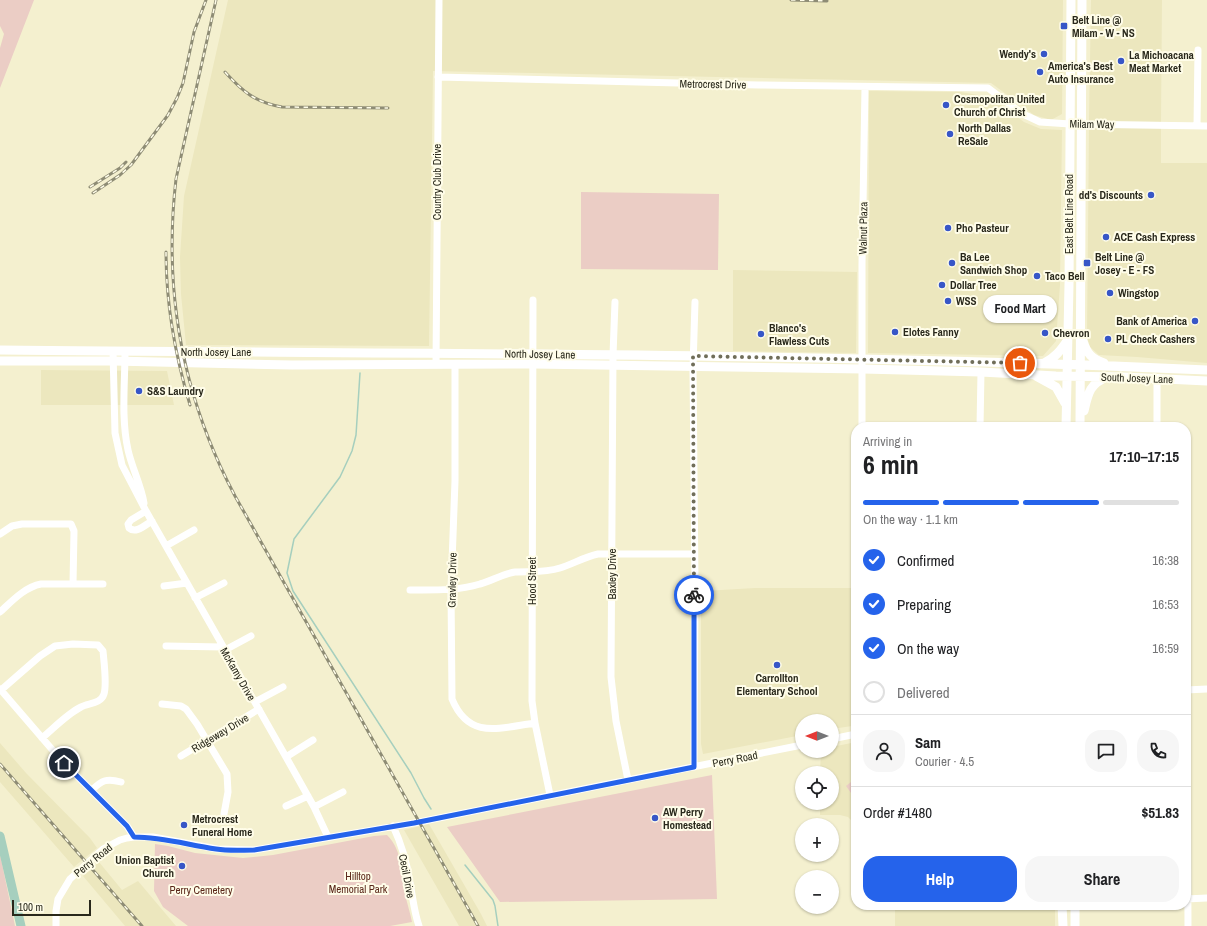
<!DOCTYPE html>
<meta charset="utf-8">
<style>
body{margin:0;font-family:"Archivo Narrow",sans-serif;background:#f6f6f6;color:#202124;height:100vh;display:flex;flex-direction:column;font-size:15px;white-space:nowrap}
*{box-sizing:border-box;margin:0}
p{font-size:13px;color:#757577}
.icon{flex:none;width:22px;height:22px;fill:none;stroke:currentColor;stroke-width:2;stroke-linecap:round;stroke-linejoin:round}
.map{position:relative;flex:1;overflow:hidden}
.sheet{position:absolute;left:851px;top:422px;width:340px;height:488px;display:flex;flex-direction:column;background:#fff;border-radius:16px;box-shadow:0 1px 3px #0004}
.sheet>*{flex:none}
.needle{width:26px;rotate:270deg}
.buttons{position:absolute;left:795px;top:714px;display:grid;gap:8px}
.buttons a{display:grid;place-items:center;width:44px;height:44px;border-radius:50%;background:#fff;box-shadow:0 1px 3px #0004;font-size:20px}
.scale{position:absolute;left:12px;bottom:10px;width:79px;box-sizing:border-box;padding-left:4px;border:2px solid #29281b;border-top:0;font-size:11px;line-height:14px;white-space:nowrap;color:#29281b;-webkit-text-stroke:3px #fffde9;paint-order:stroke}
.pin{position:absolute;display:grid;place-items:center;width:34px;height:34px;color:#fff;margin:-17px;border:2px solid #fff;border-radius:50%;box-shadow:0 1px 4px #0007}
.courier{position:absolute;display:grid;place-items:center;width:40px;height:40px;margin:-20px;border:3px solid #2563eb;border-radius:50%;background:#fff;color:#222;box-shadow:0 1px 5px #0007}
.bubble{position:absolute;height:28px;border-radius:14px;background:#fff;box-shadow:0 1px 3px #0004;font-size:13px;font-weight:700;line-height:28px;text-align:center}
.head em{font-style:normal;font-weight:700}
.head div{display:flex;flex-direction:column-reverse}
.head{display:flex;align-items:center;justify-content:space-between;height:68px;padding:0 12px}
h1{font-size:26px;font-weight:700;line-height:30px}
.bar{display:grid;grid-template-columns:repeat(4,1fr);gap:6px 4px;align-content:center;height:48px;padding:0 12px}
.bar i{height:5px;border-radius:3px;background:#e0e0e0}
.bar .selected{background:#2563eb}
.bar p{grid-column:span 4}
.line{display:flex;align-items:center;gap:10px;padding:0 12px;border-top:1px solid #e0e0e0}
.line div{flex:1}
.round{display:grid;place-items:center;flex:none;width:42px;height:42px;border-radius:16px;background:#f6f6f6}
ol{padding:0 12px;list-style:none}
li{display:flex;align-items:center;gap:12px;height:44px}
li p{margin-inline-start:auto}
li .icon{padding:4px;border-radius:50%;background:#2563eb;color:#fff;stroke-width:4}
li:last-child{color:#757577}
li i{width:22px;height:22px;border:2px solid #e0e0e0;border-radius:50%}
.action{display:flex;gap:8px;margin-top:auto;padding:8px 12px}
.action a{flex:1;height:46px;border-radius:16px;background:#2563eb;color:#fff;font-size:16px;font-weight:700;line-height:46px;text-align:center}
.action a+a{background:#f6f6f6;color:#202124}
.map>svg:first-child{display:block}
.built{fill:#ece7be}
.green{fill:#ebcdc5}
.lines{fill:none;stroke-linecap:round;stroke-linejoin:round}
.stream{stroke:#a6cfbe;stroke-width:1.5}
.river{stroke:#a6cfbe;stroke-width:9}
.minor{stroke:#fff;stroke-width:7}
.major{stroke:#fff;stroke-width:9}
.rail-casing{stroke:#8e8c75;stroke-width:3}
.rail{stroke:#fffde9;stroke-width:1.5;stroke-dasharray:4.5;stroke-linecap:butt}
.done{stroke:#706e5a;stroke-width:4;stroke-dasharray:0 7.2}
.route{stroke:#2563eb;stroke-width:5}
.poi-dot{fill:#3756c7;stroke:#fffde9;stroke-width:1.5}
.labels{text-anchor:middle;stroke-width:4;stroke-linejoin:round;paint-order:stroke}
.poi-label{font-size:11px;font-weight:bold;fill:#29281b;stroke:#fffde9;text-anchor:start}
.street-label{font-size:11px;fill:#29281b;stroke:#fffde9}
.park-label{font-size:11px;fill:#5a2719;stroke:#fffde9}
</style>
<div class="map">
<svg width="1207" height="926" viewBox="0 0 1207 926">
<rect width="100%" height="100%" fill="#f4f0cf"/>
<path class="built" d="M228 0H1063L1062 114 1051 120 1034 115 991 83 433 71 429 346 186 345 181 294 180 257 184 196Z
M1091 0H1162L1161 122 1089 121Z
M869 91 961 92 990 97 1024 122 1041 129 1062 130 1060 285 1056 341 1043 356 868 353Z
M1089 127 1161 128V163H1207V363L1137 357 1099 355 1090 347 1087 337Z
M733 270 857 272 856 353 733 351Z
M41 370 167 371 174 405H41Z
M755 588H853L852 726 832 729V721H802V735L703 754 701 744V609L704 591Z
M856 742V831L853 822 848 817 840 815H820V803H832V773H820L821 751H832V747Z
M0 743 26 773 90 838 97 848 74 867 0 782Z
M429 824 481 914 487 926H459L404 830Z
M99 862 122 890 138 881 176 926H125L83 876Z
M895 905H1055V926H895Z"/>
<path class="green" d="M0 0H34L0 88V48L4 34 0 26Z
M581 192 719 194 718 270 581 269Z
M712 775 717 899 500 902 447 827Z
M856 778V800L846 786Z
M387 835C403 851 401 873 405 894 407 903 410 912 412 922L390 926H188L163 907 154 891 155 844 168 846 195 853 243 858 273 855 374 836Z
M0 855 1 859 15 926H0Z"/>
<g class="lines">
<path class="stream" d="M360 373 356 435 352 451 340 477 294 539 287 573 293 591 411 773 424 798 431 809
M465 865 493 900 495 906 498 926"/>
<path class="river" d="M0 836 21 926"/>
<path class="minor" d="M438 77 758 85 988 88 1023 114 1040 122 1070 124 1207 126
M1197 126 1198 50
M533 300 532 701 535 723 550 795
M615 302 613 355 611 677 616 721 628 780
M113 351 115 433 122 465 146 511 286 757 314 807 328 837
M125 351C125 383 121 418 128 450 132 468 141 485 144 503
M436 364 439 0
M455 364V481L451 590 452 699C469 740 499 728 535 723
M862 427V264L865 87
M980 427 981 372
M1157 427V378
M146 511 131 520 128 524 129 528C136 534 145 525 152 521
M0 534 12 526 22 524H71L74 531 73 584
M166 546 194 530
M164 586 187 583
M410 590C434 590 457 591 480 584 492 581 502 574 515 572 530 571 545 573 560 568 573 564 584 557 598 554H694
M195 598 224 583
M0 612C12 601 25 587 41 584H103
M166 646 223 647
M225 650 251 636
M0 689 62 761 127 826 134 837
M1 690 40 656 55 646 73 644 98 645 103 651C104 662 107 684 104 694 101 704 88 703 81 707 67 714 54 728 42 738
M1186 690 1207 689
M1187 690 1188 926
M255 702 283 687
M162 704 181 706 186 709 197 724 227 774 228 792 224 814
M832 739 856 734
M181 756 259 709
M286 757 313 740
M694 767 695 583 693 367 695 302
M92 790C102 780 107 778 121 782
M286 806 308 796
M314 807 343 792
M393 826C402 845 407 863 410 883 413 898 414 912 419 926
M1186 899 1207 898
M56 926V911L58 899 70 879 103 849 120 840 127 838 134 837H153L217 849 254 850 414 823 802 745"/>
<path class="major" d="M1083 341C1087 354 1092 359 1104 363
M0 350C402 354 805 352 1207 370
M0 361H113L292 365 533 364 863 369 981 372 1056 376 1123 377 1207 381
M1044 363C1055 358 1061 350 1067 341
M1036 376 1056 387 1065 403
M1084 411C1088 394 1089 384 1107 377
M1066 427 1069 285 1071 0
M1080 427 1082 0
M1062 905 1063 926
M1075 905V926"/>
<defs>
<path id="rail" d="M216 0 176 179C163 291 182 396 235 496L478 926
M791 0 827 1
M225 72C243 92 255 102 282 107L388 108
M90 187 120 168 126 162
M93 193 120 175 131 165 168 115 177 98 183 83 194 32 206 0
M166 252C166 304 175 355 190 405
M0 764 142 926"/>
</defs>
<use href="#rail" class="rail-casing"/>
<use href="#rail" class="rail"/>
</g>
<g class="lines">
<path class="done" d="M694 595 693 356 1020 363"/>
<path class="route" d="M64 763 127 826 134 837C163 837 188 845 216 849 229 851 241 850 254 850L414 823 694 767V595"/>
</g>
<g class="poi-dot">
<rect x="1060" y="22" width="8" height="8" rx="2"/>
<circle cx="1044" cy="54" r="4"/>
<circle cx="1121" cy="61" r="4"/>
<circle cx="1040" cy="72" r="4"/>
<circle cx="946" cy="105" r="4"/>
<circle cx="950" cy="134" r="4"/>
<circle cx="1151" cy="195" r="4"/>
<circle cx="948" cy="228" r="4"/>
<circle cx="1106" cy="237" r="4"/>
<circle cx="952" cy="263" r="4"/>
<rect x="1083" y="259" width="8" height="8" rx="2"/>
<circle cx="1037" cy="276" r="4"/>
<circle cx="942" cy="285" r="4"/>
<circle cx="1110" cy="293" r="4"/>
<circle cx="948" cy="301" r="4"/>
<circle cx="1195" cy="321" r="4"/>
<circle cx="895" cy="332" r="4"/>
<circle cx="1045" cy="333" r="4"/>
<circle cx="761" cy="334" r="4"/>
<circle cx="1108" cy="339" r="4"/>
<circle cx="139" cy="391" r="4"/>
<circle cx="777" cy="665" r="4"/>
<circle cx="655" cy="818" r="4"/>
<circle cx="184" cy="825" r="4"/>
<circle cx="182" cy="866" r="4"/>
</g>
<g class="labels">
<g class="poi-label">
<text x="1072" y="24">Belt Line @<tspan x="1072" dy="13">Milam - W - NS</tspan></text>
<text x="1036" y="58" text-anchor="end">Wendy's</text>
<text x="1129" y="59">La Michoacana<tspan x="1129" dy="13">Meat Market</tspan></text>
<text x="1048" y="70">America's Best<tspan x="1048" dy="13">Auto Insurance</tspan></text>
<text x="954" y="103">Cosmopolitan United<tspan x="954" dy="13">Church of Christ</tspan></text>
<text x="958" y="132">North Dallas<tspan x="958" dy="13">ReSale</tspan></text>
<text x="1143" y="199" text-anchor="end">dd's Discounts</text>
<text x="956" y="232">Pho Pasteur</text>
<text x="1114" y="241">ACE Cash Express</text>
<text x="960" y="261">Ba Lee<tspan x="960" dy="13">Sandwich Shop</tspan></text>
<text x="1095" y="261">Belt Line @<tspan x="1095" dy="13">Josey - E - FS</tspan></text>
<text x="1045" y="280">Taco Bell</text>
<text x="950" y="289">Dollar Tree</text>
<text x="1118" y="297">Wingstop</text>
<text x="956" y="305">WSS</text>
<text x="1187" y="325" text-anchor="end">Bank of America</text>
<text x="769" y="332">Blanco's<tspan x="769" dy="13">Flawless Cuts</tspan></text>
<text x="903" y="336">Elotes Fanny</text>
<text x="1053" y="337">Chevron</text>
<text x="1116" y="343">PL Check Cashers</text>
<text x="147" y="395">S&amp;S Laundry</text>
<text x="777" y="682" text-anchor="middle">Carrollton<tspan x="777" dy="13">Elementary School</tspan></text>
<text x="663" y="816">AW Perry<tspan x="663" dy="13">Homestead</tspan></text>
<text x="192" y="823">Metrocrest<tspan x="192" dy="13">Funeral Home</tspan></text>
<text x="174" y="864" text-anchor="end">Union Baptist<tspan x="174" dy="13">Church</tspan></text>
</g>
<g class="street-label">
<text transform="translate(713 84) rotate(1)" y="4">Metrocrest Drive</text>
<text transform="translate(1092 124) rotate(1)" y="4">Milam Way</text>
<text transform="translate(437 182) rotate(-90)" y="4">Country Club Drive</text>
<text transform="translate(1069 214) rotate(-90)" y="4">East Belt Line Road</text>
<text transform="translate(863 228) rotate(-89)" y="4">Walnut Plaza</text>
<text x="216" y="356">North Josey Lane</text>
<text transform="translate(540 354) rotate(1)" y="4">North Josey Lane</text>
<text transform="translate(1137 378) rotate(2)" y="4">South Josey Lane</text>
<text transform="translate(612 574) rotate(-90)" y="4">Baxley Drive</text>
<text transform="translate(452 580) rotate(-89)" y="4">Gravley Drive</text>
<text transform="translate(532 581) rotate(-90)" y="4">Hood Street</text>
<text transform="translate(238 674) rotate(60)" y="4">McKamy Drive</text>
<text transform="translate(220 733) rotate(-31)" y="4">Ridgeway Drive</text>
<text transform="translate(735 759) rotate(-11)" y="4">Perry Road</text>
<text transform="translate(93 860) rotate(-39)" y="4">Perry Road</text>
<text transform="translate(407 876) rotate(79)" y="4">Cecil Drive</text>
</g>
<g class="park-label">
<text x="358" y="880">Hilltop<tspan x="358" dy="13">Memorial Park</tspan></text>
<text x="201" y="894">Perry Cemetery</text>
</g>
</g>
</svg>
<div class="buttons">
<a><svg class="needle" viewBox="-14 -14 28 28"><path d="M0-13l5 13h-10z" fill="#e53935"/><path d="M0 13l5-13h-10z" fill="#757577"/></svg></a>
<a><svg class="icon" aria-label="locate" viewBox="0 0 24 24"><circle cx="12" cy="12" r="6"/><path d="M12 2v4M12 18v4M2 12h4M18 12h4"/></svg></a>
<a>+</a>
<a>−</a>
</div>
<div class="scale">100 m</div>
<div class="pin" style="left:1020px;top:363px;background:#ea580c"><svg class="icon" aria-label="bag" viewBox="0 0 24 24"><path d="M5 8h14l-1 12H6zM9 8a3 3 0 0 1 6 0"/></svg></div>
<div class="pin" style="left:64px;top:763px;background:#1f2937"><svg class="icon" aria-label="home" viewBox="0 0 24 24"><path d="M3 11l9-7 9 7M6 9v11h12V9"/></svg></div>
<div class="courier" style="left:694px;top:595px"><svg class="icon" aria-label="bike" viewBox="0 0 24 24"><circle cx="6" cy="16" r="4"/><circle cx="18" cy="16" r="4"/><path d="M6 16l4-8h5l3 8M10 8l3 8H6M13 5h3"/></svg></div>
<div class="bubble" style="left:983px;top:295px;width:74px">Food Mart</div>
<section class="sheet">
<div class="head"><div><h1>6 min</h1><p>Arriving in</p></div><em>17:10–17:15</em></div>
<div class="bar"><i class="selected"></i><i class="selected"></i><i class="selected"></i><i></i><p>On the way · 1.1 km</p></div>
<ol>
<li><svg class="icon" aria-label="check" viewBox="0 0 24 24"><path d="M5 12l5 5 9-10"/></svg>Confirmed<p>16:38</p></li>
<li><svg class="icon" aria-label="check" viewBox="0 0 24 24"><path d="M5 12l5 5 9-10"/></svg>Preparing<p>16:53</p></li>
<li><svg class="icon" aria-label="check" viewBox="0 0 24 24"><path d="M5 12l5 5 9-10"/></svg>On the way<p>16:59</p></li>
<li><i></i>Delivered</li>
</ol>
<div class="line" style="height:72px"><a class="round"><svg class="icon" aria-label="person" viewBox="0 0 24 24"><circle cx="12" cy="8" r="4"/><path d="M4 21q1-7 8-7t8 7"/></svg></a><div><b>Sam</b><p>Courier · 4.5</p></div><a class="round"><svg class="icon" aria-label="chat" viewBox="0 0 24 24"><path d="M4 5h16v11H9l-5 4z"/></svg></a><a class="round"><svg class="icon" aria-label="phone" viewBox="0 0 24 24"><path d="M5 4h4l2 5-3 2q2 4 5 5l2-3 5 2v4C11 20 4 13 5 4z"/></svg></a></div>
<div class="line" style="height:52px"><div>Order #1480</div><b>$51.83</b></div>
<div class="action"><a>Help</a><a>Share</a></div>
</section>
</div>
